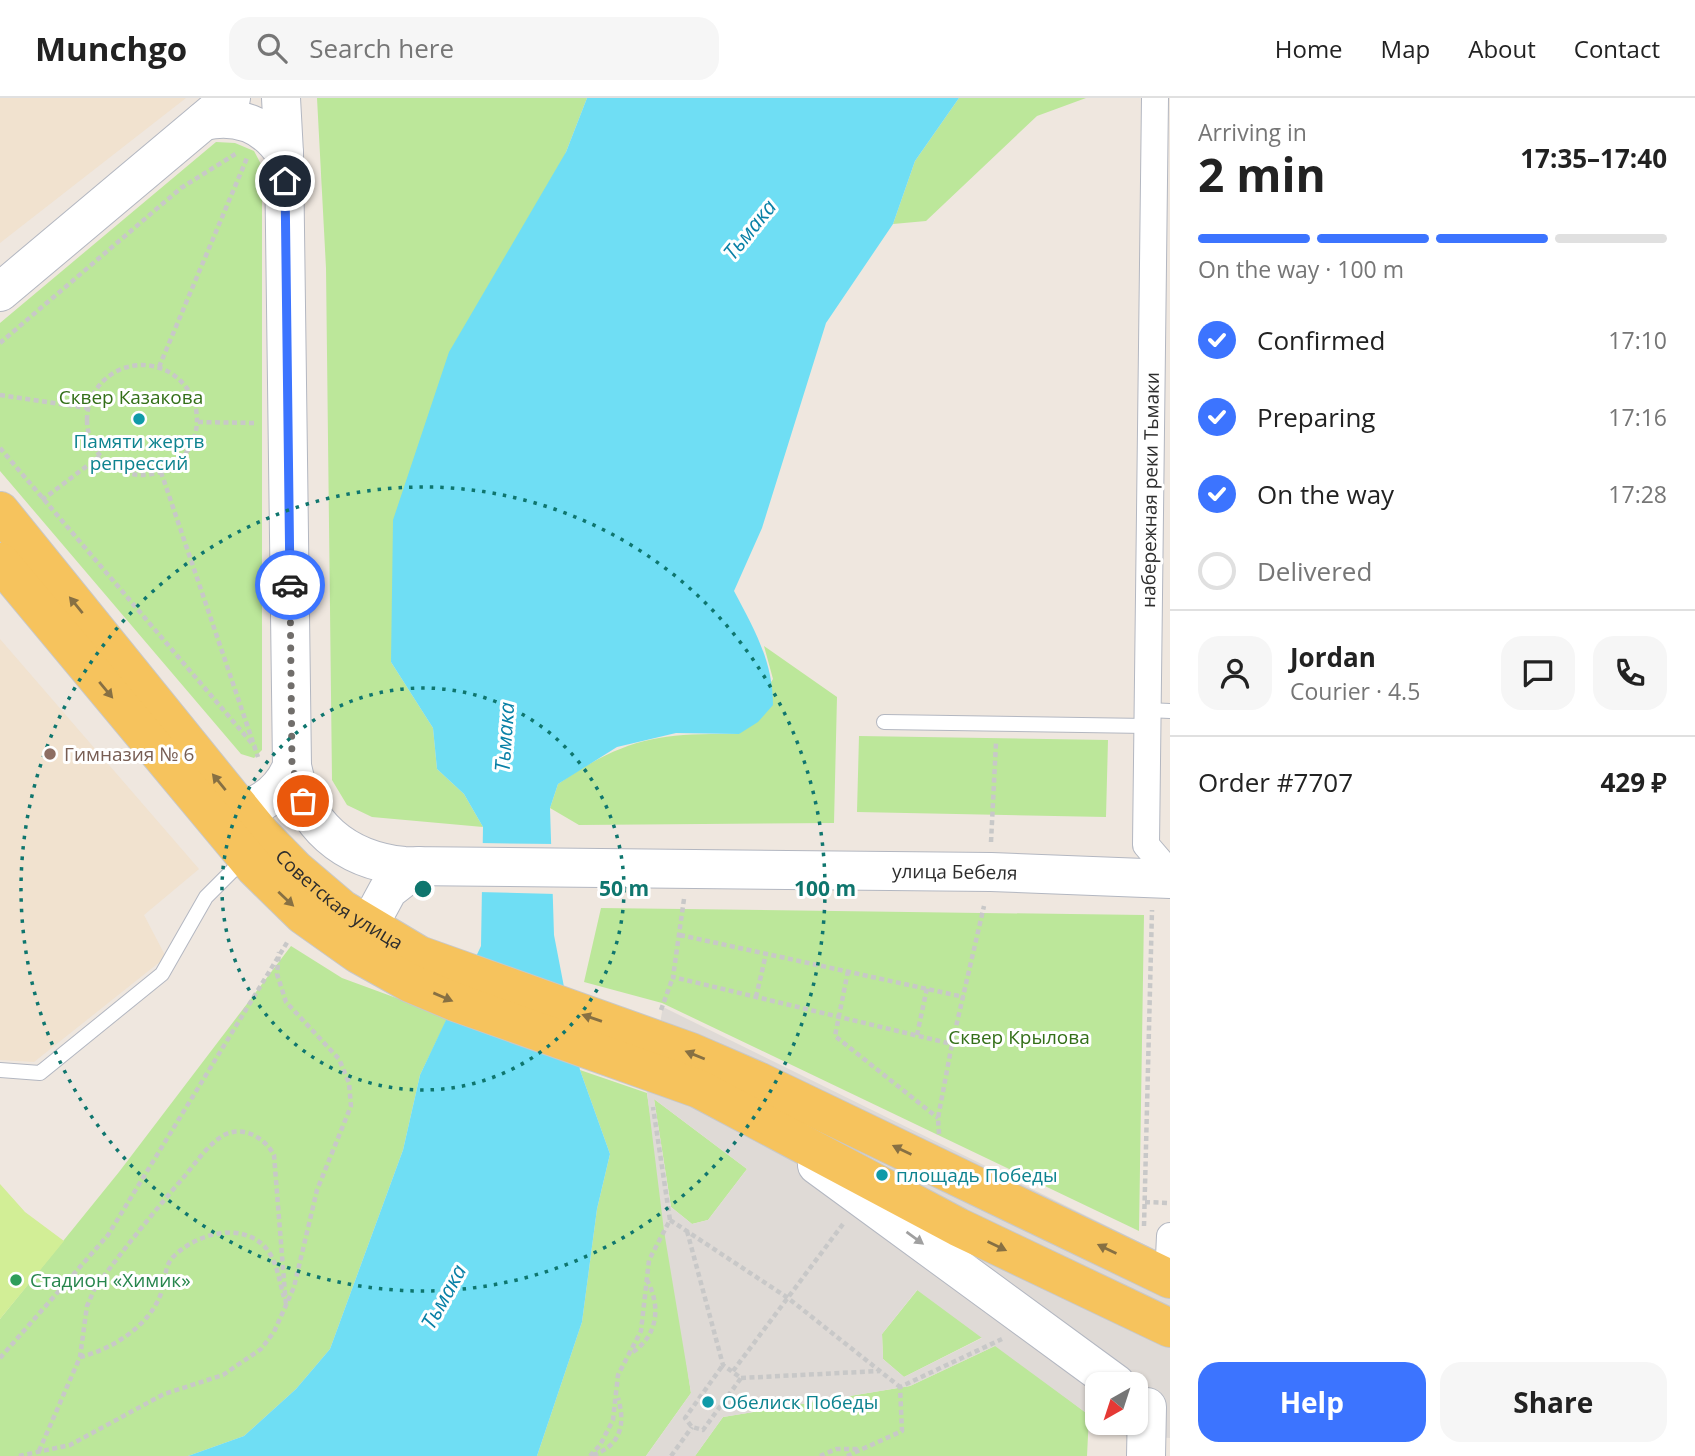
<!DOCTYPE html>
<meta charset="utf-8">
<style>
body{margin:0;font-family:"Open Sans",sans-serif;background:#f6f6f6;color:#222;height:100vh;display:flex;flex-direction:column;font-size:26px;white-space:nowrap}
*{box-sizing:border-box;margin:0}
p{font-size:23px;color:#767676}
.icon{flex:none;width:38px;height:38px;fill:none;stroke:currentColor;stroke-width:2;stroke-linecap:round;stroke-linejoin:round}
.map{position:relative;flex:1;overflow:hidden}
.side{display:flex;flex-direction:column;background:#fff;width:525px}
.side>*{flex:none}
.needle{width:46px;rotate:219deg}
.fabs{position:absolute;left:1085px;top:1274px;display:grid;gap:14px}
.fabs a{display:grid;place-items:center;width:63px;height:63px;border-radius:14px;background:#fff;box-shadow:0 2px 5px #0004;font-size:35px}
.pin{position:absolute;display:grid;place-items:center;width:60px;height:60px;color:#fff;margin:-30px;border:4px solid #fff;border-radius:50%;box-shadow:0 2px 7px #0007}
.courier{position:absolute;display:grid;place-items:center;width:70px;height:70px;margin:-35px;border:5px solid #3c74ff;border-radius:50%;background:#fff;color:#222;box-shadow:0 2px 9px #0007}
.head em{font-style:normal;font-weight:700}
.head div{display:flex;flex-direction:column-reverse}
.head{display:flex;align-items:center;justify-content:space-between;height:119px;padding:0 28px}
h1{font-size:46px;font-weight:700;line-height:52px}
.bar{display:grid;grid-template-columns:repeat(4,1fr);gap:10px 7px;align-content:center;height:84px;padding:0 28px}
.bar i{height:9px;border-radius:5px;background:#e0e0e0}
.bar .active{background:#3c74ff}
.bar p{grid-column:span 4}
.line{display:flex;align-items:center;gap:18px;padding:0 28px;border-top:2px solid #e0e0e0}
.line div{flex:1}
.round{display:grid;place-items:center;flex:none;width:74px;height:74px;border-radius:21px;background:#f6f6f6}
ol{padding:0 28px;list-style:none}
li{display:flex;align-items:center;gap:21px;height:77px}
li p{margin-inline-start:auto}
li .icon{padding:7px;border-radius:50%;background:#3c74ff;color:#fff;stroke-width:4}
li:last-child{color:#767676}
li i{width:38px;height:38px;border:4px solid #e0e0e0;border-radius:50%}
.primary-button{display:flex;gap:14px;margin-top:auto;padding:14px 28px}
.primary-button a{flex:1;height:80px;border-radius:21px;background:#3c74ff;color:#fff;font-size:28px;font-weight:700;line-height:80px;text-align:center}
.primary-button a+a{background:#f6f6f6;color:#222}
header{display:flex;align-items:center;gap:42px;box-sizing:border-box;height:98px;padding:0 35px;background:#fff;border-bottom:2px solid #e0e0e0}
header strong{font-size:33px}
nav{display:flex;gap:38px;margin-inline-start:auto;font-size:24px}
.search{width:490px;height:63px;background:#f6f6f6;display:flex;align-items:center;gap:18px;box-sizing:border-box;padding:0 24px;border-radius:21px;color:#767676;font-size:26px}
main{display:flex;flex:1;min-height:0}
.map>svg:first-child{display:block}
.education{fill:#f1e2cf}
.green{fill:#bce79a}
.pitch{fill:#d2ee96}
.plaza{fill:#dfdad6;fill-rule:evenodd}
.water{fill:#6fdef4}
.pier{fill:#efe7df}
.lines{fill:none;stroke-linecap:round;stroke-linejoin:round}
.lane-casing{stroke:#b3b7c1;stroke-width:16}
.street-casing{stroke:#b3b7c1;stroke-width:28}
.secondary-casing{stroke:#b3b7c1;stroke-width:40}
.primary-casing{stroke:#c8c8c8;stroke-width:40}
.path{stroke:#c8c8c8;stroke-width:4.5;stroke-dasharray:5 3.5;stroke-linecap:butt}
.lane{stroke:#fff;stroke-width:14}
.street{stroke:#fff;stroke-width:26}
.secondary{stroke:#fff;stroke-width:38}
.primary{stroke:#f6c35d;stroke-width:38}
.oneway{fill:#877043}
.oneway2{fill:#a0a0a0}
.done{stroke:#716e6b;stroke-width:7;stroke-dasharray:0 12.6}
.route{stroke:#3c74ff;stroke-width:9}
.ring{fill:none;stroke:#0f766e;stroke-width:3.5;stroke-dasharray:3.5 7}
.culture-dot{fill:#0f9aa8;stroke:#fff;stroke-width:2.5}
.education-dot{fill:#8d6e63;stroke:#fff;stroke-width:2.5}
.leisure-dot{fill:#2e9e5b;stroke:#fff;stroke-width:2.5}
.labels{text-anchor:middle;stroke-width:6;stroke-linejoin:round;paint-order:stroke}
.park-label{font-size:19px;fill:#336f18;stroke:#fff}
.culture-label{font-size:19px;fill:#0d838f;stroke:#fff;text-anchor:start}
.street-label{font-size:19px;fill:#2d2d2d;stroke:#fff}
.education-label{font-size:19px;fill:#785e54;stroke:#fff;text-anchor:start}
.leisure-label{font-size:19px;fill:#27864d;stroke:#fff;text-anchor:start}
.water-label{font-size:21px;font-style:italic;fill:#0880a6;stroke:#fff}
.centre{fill:#0f766e;stroke:#fff;stroke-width:3.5}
.ring-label{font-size:21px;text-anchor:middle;font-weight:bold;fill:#0f766e;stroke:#fff;stroke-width:6;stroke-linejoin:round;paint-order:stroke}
</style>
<header>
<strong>Munchgo</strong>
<div class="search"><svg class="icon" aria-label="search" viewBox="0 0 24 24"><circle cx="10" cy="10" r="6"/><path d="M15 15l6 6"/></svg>Search here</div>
<nav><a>Home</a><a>Map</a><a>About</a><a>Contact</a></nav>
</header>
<main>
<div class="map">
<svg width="1170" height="1358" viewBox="0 0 1170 1358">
<rect width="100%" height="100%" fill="#efe7df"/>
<path class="education" d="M0 0H186L0 145Z
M0 541 199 771 144 817 166 859 34 964 0 962Z"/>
<path class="green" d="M317 0H587L566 54 391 564 433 630 437 671 464 696 483 729 372 719 347 707 332 682 326 170Z
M959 0H1086L1037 18 926 123 893 126 915 63Z
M216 44 235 45 254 53 262 68V652L254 660 241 656 0 373V225Z
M764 548 837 599 834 725 579 727 550 710 558 686C626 639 659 635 739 636L773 581Z
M859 638 1108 642 1106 719 857 714Z
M601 810 1144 817 1139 1133 662 905 584 884Z
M291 848 342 880 448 919 420 977 403 1052 330 1251 296 1291 244 1338 188 1358H0V1221L119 1074Z
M580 972 647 995 691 1295 646 1358H537L582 1224 597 1111 610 1056Z
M654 1001 747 1071 708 1122 692 1126 671 1109Z
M919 1190 983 1239 904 1279 883 1261 882 1236Z
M997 1247 1089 1317 1087 1358H695L723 1319 910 1288Z"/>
<path class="pitch" d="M0 1086 25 1114 64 1143 0 1221Z"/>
<path class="plaza" d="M663 909 1170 1159V1340L1116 1337 1100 1325H1136V1286H1097V1323L995 1248 910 1288 723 1319 695 1358H646L691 1295 664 1133 647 995ZM654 1001 747 1071 708 1122 692 1126 671 1109ZM917 1192 982 1240 904 1279 883 1261 882 1236Z"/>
<path class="water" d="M587 0H959L915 63 893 126 826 225 762 430 734 493C754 531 773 563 773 607L758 624 739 636 676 635 617 649 558 686 550 710 554 837 580 972 610 1056 597 1111 582 1224 537 1358H188L244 1338 296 1291 330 1251 403 1052 420 977 481 848 483 729 464 696 437 671 433 630 391 564 393 422 449 254 566 54Z"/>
<path class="pier" d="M479 745 554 746 556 796 478 794Z"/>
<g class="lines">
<defs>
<path id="lane" d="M1147 612 1170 613
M884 624 1147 628
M0 972 40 975 162 876 206 799 245 760"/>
<path id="street" d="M1155 0 1146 747 1170 775
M1168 1180 1170 1138"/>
<g id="secondary">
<path id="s1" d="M281 0 284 55 292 668C304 727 344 762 404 768L991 774 1170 781"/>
<path d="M204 23C237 16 266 27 284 55"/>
<path d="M0 194 231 0"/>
<path d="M242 712C266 705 283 691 292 668"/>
<path d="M368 829 388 792 419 768"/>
<path d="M817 1067 1116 1286"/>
<path d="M1146 1358 1147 1309"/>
</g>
<g id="primary">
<path id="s2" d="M0 413 262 737 295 771 342 811 419 857 691 954 758 983 1170 1181"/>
<path d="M0 464 255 770 303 817 358 856 410 885 455 904 699 991 958 1129 1170 1230"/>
</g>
</defs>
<use href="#lane" class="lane-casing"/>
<use href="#street" class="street-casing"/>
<use href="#secondary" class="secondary-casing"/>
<use href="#primary" class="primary-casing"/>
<path class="path" d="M0 245 181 90 237 55
M87 322a55 55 0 1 1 110 0a55 55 0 1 1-110 0Z
M159 269 247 60
M0 297 88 310
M198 324 256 325
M0 350 255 649
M161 374 258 659
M42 402 100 358
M991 744 996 645
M684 801 673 879 952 946
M680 837 964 899
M848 873 835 938 938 1020
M756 899 766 856
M661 912 673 879
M917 937 927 890
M939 1036 938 1020 952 946 984 808
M1145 1104 1170 1105
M670 1122 788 1200 900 1289
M1144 1128 1152 812
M687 1133 723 1267 741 1280 703 1332 692 1329 685 1320 723 1267
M633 1254C658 1237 661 1208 647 1182
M80 1259C114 1251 154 1225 163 1189 166 1177 165 1168 173 1159 195 1136 241 1123 265 1149 277 1162 279 1183 284 1199
M0 1260 108 1137 288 843
M733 1273 843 1126
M741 1280 880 1273
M39 1353 80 1259 87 1208 95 1190C123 1152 152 1116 183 1080 195 1066 208 1046 224 1037 243 1027 265 1040 274 1057L286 1208
M593 1357C620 1348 626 1327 618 1300
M19 1358 70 1347 164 1296 223 1277 261 1251 274 1234 294 1189 317 1092 351 1008 349 985 339 961 286 904 277 876 279 854
M590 1358 600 1347 613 1322 618 1277 641 1233 649 1162 670 1122 653 1009
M671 1358 692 1329
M820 1358 836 1351H860
M847 1358 902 1333 900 1289 1002 1241"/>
<use href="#lane" class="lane"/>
<use href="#street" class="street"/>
<use href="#secondary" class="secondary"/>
<use href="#primary" class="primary"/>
</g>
<defs><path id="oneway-solid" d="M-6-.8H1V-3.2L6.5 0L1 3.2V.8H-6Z" transform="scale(1.75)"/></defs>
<g class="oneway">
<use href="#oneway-solid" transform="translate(76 507) rotate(-129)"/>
<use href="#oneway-solid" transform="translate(106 592) rotate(50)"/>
<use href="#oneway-solid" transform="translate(219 684) rotate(-129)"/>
<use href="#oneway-solid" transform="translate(286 801) rotate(43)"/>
<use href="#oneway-solid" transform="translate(443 899) rotate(23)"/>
<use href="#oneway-solid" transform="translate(592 920) rotate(-161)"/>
<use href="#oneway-solid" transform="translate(695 957) rotate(-158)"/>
<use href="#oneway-solid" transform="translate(902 1052) rotate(-154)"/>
<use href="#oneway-solid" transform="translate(997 1148) rotate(26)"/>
<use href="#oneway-solid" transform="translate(1107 1151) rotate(-154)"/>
</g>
<use class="oneway2" href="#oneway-solid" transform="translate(915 1140) rotate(36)"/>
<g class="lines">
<path class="done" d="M290 487 292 668 303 703"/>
<path class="route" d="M285 83 290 487"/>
</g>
<g class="ring">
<circle cx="423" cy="791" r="201"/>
<circle cx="423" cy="791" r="402"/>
</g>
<g class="culture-dot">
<circle cx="139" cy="321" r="7"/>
<circle cx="882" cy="1077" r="7"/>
<circle cx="708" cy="1304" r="7"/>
</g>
<circle class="education-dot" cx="50" cy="656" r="7"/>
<circle class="leisure-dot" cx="16" cy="1182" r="7"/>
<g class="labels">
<g class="park-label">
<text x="131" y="306">Сквер Казакова</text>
<text x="1019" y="946">Сквер Крылова</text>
</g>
<g class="culture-label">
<text x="139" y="350" text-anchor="middle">Памяти жертв<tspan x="139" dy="22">репрессий</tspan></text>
<text x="896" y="1084">площадь Победы</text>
<text x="722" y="1311">Обелиск Победы</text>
</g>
<g class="street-label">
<text transform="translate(1150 392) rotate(-89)" y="7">набережная реки Тьмаки</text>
<text dy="7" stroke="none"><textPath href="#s1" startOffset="1381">улица Бебеля</textPath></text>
<text dy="7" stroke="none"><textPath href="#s2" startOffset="518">Советская улица</textPath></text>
</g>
<g class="education-label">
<text x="64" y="663">Гимназия № 6</text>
</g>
<g class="leisure-label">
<text x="30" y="1189">Стадион «Химик»</text>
</g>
<g class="water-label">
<text transform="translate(750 132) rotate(-51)" y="7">Тьмака</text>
<text transform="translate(505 639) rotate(-86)" y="7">Тьмака</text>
<text transform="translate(444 1199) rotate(-61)" y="7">Тьмака</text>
</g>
</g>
<circle cx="423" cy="791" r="10" class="centre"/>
<g class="ring-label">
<text x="624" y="798">50 m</text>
<text x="825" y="798">100 m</text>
</g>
</svg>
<div class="fabs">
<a><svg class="needle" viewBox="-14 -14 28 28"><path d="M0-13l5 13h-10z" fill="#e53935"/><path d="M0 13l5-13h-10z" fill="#767676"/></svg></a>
</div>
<div class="pin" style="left:303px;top:703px;background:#ea580c"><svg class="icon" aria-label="bag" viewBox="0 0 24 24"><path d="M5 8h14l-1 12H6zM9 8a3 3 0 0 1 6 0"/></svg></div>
<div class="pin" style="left:285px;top:83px;background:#1f2937"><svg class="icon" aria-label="home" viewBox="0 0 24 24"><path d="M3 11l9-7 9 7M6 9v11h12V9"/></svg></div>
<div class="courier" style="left:290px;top:487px"><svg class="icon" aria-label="car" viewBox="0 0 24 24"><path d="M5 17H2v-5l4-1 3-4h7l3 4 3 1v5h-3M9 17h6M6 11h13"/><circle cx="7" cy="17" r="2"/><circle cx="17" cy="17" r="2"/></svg></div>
</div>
<section class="side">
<div class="head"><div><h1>2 min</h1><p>Arriving in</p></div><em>17:35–17:40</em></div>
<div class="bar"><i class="active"></i><i class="active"></i><i class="active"></i><i></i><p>On the way · 100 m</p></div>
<ol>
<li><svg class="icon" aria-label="check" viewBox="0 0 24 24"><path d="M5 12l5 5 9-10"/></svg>Confirmed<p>17:10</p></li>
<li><svg class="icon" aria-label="check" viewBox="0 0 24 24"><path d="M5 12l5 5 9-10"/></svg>Preparing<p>17:16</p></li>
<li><svg class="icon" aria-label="check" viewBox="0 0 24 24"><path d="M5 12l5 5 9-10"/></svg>On the way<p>17:28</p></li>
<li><i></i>Delivered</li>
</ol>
<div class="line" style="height:126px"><a class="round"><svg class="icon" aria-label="person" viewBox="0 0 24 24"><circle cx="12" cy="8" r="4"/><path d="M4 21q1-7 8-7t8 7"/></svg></a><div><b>Jordan</b><p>Courier · 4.5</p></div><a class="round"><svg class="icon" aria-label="chat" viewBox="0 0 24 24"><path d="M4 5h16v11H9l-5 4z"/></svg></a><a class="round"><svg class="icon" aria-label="phone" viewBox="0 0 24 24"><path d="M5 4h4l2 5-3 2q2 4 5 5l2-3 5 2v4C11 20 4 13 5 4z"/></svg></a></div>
<div class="line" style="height:91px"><div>Order #7707</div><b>429 ₽</b></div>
<div class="primary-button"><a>Help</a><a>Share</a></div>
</section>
</main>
